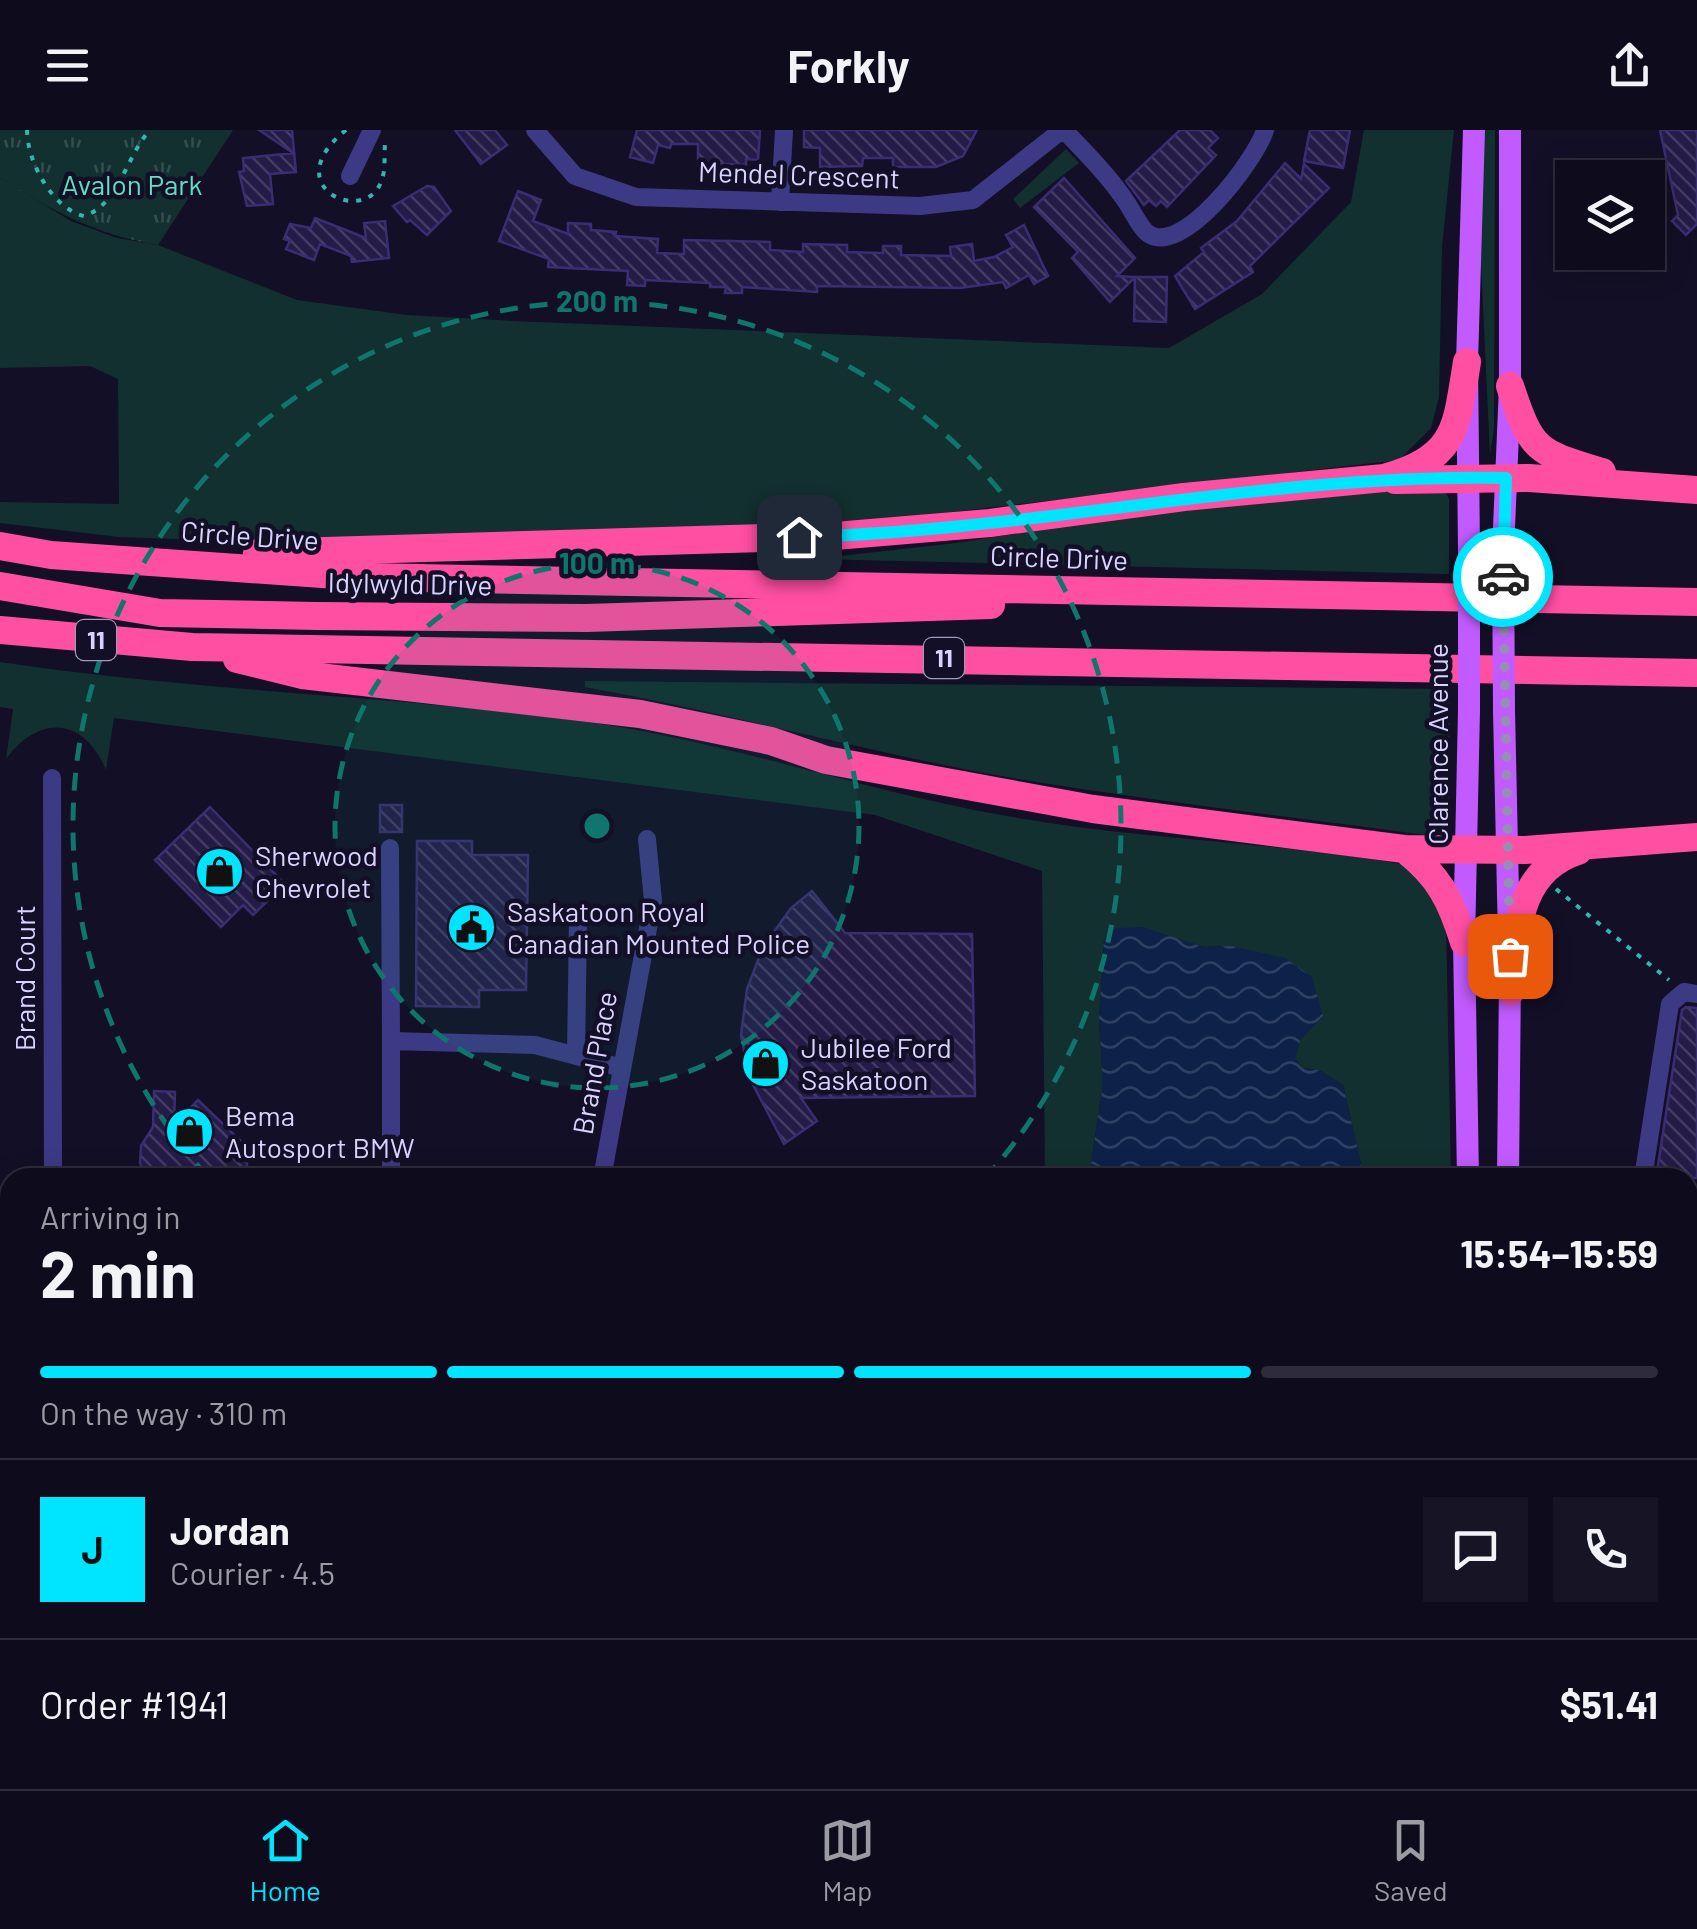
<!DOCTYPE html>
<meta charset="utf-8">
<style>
body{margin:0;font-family:Barlow,sans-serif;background:#171425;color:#f1f3f6;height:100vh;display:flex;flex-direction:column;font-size:38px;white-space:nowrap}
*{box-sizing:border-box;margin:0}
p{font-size:32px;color:#9b9ba3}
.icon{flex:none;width:55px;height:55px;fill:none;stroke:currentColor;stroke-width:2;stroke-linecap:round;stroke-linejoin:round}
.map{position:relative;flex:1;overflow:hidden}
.panel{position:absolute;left:0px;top:1038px;width:1698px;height:622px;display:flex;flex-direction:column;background:#0e0b1c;border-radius:30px 30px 0 0;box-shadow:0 5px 25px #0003,0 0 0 2px #2e2b3b}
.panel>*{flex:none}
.buttons{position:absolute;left:1555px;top:30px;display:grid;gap:20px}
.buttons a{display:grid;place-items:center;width:110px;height:110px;border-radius:0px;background:#0e0b1c;box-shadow:0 5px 25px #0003,0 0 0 2px #2e2b3b;font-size:50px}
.pin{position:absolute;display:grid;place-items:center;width:85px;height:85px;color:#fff;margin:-42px;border-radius:20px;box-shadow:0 5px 15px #0006}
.courier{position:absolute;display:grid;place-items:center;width:100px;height:100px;margin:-50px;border:8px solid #00e5ff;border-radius:50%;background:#fff;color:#222;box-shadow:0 2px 12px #0007}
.summary em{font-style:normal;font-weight:700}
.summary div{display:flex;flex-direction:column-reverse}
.summary{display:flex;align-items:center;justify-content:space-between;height:170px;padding:0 40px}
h1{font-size:65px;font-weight:700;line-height:75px}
.bar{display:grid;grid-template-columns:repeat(4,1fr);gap:15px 10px;align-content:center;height:120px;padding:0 40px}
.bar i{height:12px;border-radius:8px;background:#2e2b3b}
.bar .selected{background:#00e5ff}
.bar p{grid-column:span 4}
.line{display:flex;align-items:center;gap:25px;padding:0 40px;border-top:2px solid #2e2b3b}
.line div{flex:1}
.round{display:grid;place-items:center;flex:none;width:105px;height:105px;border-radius:0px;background:#171425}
header{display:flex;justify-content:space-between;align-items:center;height:130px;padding:0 40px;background:#0e0b1c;font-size:45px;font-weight:700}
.tabs{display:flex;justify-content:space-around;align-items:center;height:140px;border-top:2px solid #2e2b3b;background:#0e0b1c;font-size:28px;color:#9b9ba3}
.tabs a{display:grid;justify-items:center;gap:5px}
.tabs .selected{color:#00e5ff}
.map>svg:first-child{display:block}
.grass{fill:#12302f}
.park{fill:url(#park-tufts)}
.water{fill:url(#water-waves)}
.building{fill:url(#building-back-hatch);stroke:#3b2d73;stroke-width:2.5}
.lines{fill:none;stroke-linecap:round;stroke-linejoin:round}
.path{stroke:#2fb8b0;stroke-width:4;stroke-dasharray:5 8;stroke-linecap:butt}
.minor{stroke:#3d3a85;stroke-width:18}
.major{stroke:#c25bff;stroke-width:22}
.highway{stroke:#ff4fa3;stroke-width:28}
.major-bridge{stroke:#c25bff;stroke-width:22}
.done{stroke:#948fb3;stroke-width:10;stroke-dasharray:0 18}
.route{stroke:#00e5ff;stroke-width:12}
.ring{fill:none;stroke:#0f766e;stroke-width:5;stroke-dasharray:18 12}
.labels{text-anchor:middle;stroke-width:9;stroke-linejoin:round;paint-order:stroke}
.shield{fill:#130f26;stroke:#9e99be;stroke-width:2.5}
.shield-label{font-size:25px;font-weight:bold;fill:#d9d4ff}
.street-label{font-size:28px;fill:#d9d4ff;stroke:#130f26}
.park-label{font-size:28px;fill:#5fe0c0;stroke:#130f26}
.poi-label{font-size:28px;fill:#d9d4ff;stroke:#130f26;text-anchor:start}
.centre{fill:#0f766e;stroke:#130f26;stroke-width:5}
.ring-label{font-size:30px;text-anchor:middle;font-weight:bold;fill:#0f766e;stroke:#130f26;stroke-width:9;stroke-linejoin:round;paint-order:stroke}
</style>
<header><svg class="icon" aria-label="menu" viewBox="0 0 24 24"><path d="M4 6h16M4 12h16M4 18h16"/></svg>Forkly<svg class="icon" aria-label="share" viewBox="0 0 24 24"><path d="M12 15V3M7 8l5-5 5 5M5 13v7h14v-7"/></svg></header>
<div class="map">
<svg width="1697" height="1659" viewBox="0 0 1697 1659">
<defs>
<pattern id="park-tufts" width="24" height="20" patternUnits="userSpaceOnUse" patternTransform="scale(2.5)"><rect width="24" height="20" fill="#12302f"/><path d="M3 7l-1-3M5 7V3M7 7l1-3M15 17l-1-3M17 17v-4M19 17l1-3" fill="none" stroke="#344d4e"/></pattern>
<pattern id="water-waves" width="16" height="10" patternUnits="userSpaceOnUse" patternTransform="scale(2.5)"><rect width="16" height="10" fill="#0c2248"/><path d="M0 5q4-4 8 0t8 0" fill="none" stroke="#2f4163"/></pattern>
<pattern id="building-back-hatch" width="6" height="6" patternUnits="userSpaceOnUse" patternTransform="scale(2.5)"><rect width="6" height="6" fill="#241b47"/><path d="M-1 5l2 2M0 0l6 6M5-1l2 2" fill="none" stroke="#433b63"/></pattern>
</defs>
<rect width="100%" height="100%" fill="#130f26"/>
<path class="grass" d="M1364 0H1454L1442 117 1439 267 1431 298 1399 330 882 390 258 412 119 407 0 393V372L119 374 118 249 90 236 0 238V48L71 91 117 108 158 115 297 170 407 185 513 191 1169 218 1262 164 1351 72Z
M1482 0H1495L1494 298 1490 325 1479 91Z
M1066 19 1079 33 1020 78 1013 69Z
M1432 354 1445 361 1449 369V444L813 429 956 413 1199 375Z
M0 532C192 561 387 565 580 591 718 609 861 660 1001 685 1135 710 1272 711 1407 735L1432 755 1446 791 1451 1047H1364L1343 955 1319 940 1302 938 1295 928 1300 911 1232 816 1204 817 1143 798 1104 809 1099 889 1103 954 1089 1047H1045L1042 741 875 685 114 588 106 640C84 587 39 584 6 629L13 579 0 577Z
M585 551 1450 559 1449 702 1441 707C1300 688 1158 672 1018 649 872 624 730 583 585 557Z"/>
<path class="park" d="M0 0H233L158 115C97 105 52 81 0 48Z"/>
<path class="water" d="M1143 797 1204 817 1231 816 1285 828 1312 847 1323 886 1300 911 1295 928 1302 938 1319 940 1343 955 1364 1047H1089L1103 954 1099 889 1104 809 1116 798Z"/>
<path class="building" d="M259 0H292L296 42 270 44 273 74 247 76 239 42 244 41 243 28 293 23Z
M455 0H495L507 15 481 34Z
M637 0H760L758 30 746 29V35L698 33V14H671L670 18 658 15 653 33 630 27Z
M804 0H977L963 26 936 37H893V28H863L862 36 820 37V18L804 17Z
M1180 0H1210L1218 8 1208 18 1216 25 1167 77 1161 71 1156 76 1149 70 1144 75 1126 51Z
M1310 0H1350L1343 38 1304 31Z
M1660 0H1697V94L1686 105 1672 91 1678 85Z
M1285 33 1301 49 1304 34 1329 58 1250 136 1253 142 1195 179 1175 146 1204 122 1201 118 1237 91Z
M1064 48 1135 128 1117 146 1135 147 1110 172 1072 128 1078 122 1034 77Z
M427 56 434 57 451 81 427 105 410 90 407 92 393 76Z
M518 61 541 70 533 91 568 104V93L591 94V100L616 102 615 106 658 109 657 123 684 124V110L770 112V120L803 122V114L847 115V122L883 123V116H901V125L951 126 950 117 972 114 974 131 994 127 1013 117 1006 105 1024 95 1048 146 1034 154 1029 145 1006 158 1003 152 960 158 817 156V162L742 157V163H725L726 157H710V153L645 150V156L627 155 628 141 548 137 549 129 499 111Z
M315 88 366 108 364 93 385 91 389 128 352 132 351 126 320 114 314 130 286 119 290 111 284 109 290 94 311 98Z
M1135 147H1167L1166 192 1134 191Z
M380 675H402V702H380Z
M210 677 285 754 253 785 243 775 221 797 155 730Z
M417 711H472V725H528L526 860H479V877L416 876Z
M812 761 845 803 972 804 975 966 801 968 817 991 784 1014 749 947 741 905 747 859 763 817 791 778Z
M1686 877 1697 878V1048H1656L1682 880Z
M154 961 175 962 174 994 198 970 247 1017V1048H147L140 1033 141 1016 153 997Z"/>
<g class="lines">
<path class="path" d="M27 0C27 32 53 79 84 86 119 75 126 26 150 0
M346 0C275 57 365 96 381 52 386 41 384 25 385 14
M1556 759 1669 850"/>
<path class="minor" d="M535 0 575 46 636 67 920 76 973 70 1062 0
M1064 0C1085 22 1108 45 1125 70 1132 80 1138 94 1146 102 1180 132 1257 28 1265 0
M350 46 372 0
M780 72 784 0
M52 648 53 1048
M390 718 391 911
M576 926 578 790
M391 1048V911L535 915 622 938
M602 1048 653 771 647 709
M1643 1048 1670 874 1684 862 1697 864
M1688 1345 1697 1347
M1688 1410 1697 1409
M1003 1650V1659
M54 1659 55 1650
M672 1659 676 1650
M1230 1659 1233 1650
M1690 1659 1693 1537 1697 1534"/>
<path class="major" d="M1469 420 1467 232 1474 0
M1503 421 1510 256V0
M1504 580 1509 809
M1468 1048 1464 812 1469 580
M1508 1048 1510 846
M1477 1650V1659
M1504 1659V1650"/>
<path class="highway" d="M1510 256C1532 322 1536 322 1602 342
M1395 350 1529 348 1697 360
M0 416 51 425 365 447 1697 472
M257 423 835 406 990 393 1184 367 1384 348C1458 327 1456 298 1467 232
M0 456 160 483 317 486 587 488 991 475
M0 500 192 517 1697 543
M237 529 302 545 640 584 771 611 826 630 1093 679 1404 719 1525 720 1697 707
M1404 719C1439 746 1451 770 1464 812
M1511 861C1517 805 1515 741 1578 721"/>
<path class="major-bridge" d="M1503 421 1504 580
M1469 580V420"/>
</g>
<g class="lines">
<path class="done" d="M1503 447 1510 826"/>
<path class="route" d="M799 407C1036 401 1268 343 1506 348L1503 447"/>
</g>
<circle cx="597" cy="696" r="262" fill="#0f766e" fill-opacity=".12"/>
<g class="ring">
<circle cx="597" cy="696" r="262"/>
<path d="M208 1047A524 524 0 1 1 986 1047"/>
</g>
<defs>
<symbol id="shop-disc" viewBox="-11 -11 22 22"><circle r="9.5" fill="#00e5ff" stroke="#130f26"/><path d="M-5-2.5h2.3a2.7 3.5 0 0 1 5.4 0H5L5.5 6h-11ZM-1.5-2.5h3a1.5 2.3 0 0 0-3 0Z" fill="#111"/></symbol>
<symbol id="civic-disc" viewBox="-11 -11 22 22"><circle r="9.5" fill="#00e5ff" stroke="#130f26"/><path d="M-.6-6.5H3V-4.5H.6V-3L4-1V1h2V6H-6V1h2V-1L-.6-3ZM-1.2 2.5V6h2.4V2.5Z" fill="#111"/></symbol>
</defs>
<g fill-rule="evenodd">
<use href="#shop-disc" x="192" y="714" width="55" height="55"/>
<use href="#civic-disc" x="444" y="770" width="55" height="55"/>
<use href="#shop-disc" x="738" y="906" width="55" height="55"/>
<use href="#shop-disc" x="162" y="974" width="55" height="55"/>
</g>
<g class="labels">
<g class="shield">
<rect x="76" y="490" width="40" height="40" rx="8"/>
<rect x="924" y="508" width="40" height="40" rx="8"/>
</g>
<g class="shield-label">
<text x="96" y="519">11</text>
<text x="944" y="537">11</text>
</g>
<g class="street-label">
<text transform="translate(799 45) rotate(2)" y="10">Mendel Crescent</text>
<text transform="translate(250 406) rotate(4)" y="10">Circle Drive</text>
<text transform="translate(1059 428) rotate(2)" y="10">Circle Drive</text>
<text transform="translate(410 454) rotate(1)" y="10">Idylwyld Drive</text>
<text transform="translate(1438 614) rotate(-90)" y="10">Clarence Avenue</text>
<text transform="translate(25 848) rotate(-90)" y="10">Brand Court</text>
<text transform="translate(595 933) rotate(-80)" y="10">Brand Place</text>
</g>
<g class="park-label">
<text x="132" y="65">Avalon Park</text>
</g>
<g class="poi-label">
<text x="255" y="736">Sherwood<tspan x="255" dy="32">Chevrolet</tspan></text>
<text x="507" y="792">Saskatoon Royal<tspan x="507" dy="32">Canadian Mounted Police</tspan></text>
<text x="801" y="928">Jubilee Ford<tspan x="801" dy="32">Saskatoon</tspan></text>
<text x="225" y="996">Bema<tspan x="225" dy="32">Autosport BMW</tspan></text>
</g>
</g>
<circle cx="597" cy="696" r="15" class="centre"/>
<g class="ring-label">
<text x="597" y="182">200 m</text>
<text x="597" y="444">100 m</text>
</g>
</svg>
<div class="buttons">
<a><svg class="icon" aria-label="layers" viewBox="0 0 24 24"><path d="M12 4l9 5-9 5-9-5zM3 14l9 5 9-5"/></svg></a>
</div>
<div class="pin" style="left:1510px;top:826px;background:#ea580c"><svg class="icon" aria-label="bag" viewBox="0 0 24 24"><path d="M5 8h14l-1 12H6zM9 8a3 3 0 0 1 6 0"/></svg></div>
<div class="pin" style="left:799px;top:407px;background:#1f2937"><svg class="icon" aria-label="home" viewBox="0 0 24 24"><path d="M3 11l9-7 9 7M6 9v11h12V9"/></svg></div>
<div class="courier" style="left:1503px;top:447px"><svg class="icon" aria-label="car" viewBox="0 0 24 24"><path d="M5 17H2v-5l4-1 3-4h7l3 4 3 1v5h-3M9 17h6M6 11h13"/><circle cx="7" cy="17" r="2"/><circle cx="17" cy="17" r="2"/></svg></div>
<section class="panel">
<div class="summary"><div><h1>2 min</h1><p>Arriving in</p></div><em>15:54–15:59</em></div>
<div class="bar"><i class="selected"></i><i class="selected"></i><i class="selected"></i><i></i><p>On the way · 310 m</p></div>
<div class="line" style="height:180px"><b class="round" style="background:#00e5ff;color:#111">J</b><div><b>Jordan</b><p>Courier · 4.5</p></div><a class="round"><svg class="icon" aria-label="chat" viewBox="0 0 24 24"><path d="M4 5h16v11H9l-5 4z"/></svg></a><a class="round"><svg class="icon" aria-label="phone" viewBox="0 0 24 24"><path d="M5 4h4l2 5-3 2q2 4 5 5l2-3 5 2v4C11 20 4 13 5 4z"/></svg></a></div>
<div class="line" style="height:130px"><div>Order #1941</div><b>$51.41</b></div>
</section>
</div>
<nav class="tabs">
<a class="selected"><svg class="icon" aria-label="home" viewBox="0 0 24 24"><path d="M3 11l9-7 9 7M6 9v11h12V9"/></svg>Home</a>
<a><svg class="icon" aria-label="map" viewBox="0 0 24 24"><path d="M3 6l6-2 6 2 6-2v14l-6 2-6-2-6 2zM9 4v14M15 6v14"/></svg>Map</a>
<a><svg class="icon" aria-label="saved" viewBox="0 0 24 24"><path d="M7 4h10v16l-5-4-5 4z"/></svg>Saved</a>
</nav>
